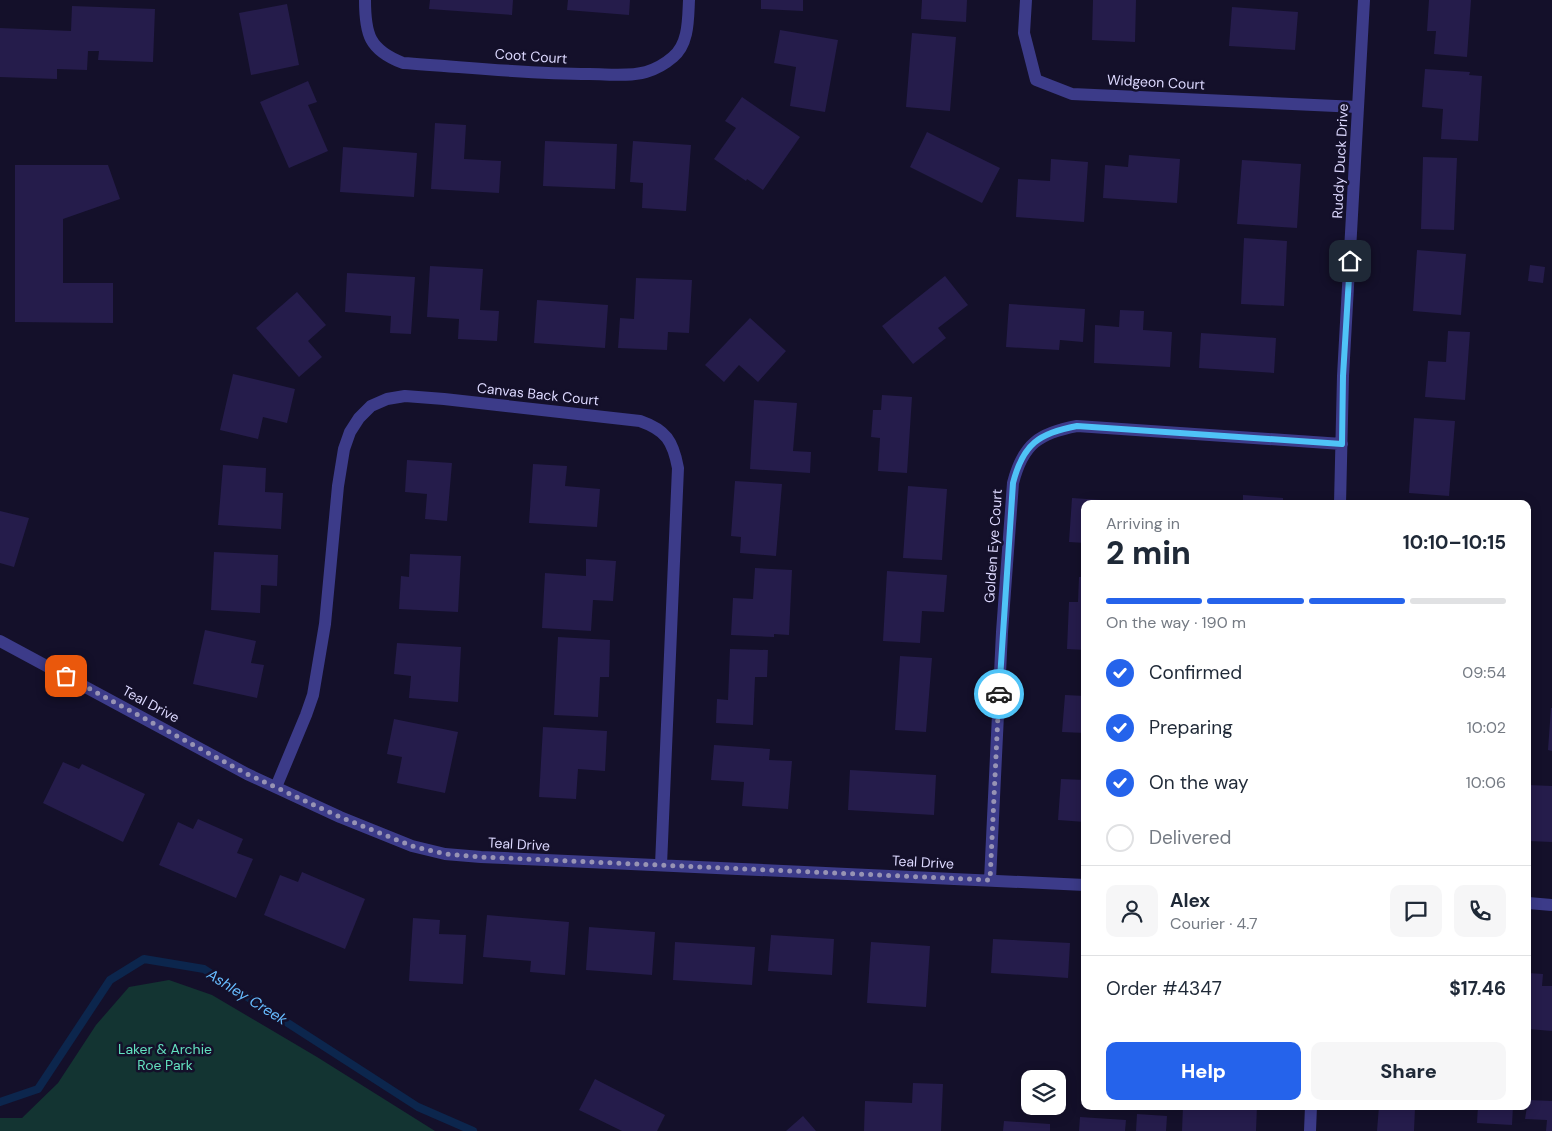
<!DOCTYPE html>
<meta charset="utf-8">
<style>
body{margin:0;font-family:"DM Sans",sans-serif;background:#f6f6f7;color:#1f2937;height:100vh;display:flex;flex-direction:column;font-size:19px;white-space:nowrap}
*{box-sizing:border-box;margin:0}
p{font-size:16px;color:#747a83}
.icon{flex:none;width:28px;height:28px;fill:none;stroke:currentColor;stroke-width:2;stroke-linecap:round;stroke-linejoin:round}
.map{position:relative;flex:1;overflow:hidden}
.panel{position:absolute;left:1081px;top:500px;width:450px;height:610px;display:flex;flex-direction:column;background:#fff;border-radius:10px;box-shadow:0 2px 12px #0003}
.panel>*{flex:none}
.fabs{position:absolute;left:1021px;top:1070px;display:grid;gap:10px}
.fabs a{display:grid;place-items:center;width:45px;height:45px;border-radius:10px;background:#fff;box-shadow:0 2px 12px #0003;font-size:25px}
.pin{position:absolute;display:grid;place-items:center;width:42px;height:42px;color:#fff;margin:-21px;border-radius:10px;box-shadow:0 2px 8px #0006}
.courier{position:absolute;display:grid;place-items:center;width:50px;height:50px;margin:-25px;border:4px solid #4fc3f7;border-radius:50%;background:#fff;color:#222;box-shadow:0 1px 6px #0007}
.summary em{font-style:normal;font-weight:800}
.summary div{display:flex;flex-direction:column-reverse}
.summary{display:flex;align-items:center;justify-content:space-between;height:85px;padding:0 25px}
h1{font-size:32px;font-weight:800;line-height:38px}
.bar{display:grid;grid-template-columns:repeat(4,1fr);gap:8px 5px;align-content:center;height:60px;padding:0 25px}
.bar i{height:6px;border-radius:4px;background:#e0e1e3}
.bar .on{background:#2563eb}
.bar p{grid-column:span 4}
.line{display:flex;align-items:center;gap:12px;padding:0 25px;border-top:1px solid #e0e1e3}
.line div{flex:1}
.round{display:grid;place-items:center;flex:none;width:52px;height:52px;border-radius:10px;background:#f6f6f7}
ol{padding:0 25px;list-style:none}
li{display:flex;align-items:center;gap:15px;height:55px}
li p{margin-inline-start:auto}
li .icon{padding:5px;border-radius:50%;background:#2563eb;color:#fff;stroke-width:4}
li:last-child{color:#747a83}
li i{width:28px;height:28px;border:2px solid #e0e1e3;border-radius:50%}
.button{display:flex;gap:10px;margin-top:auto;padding:10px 25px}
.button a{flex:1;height:58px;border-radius:10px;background:#2563eb;color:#fff;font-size:20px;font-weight:800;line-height:58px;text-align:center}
.button a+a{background:#f6f6f7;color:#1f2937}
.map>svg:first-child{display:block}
.green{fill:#133432}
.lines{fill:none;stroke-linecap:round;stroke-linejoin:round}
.stream{stroke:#0c264d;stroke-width:8}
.building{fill:#251c4b}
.street{stroke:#3c3b89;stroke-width:12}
.done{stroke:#9793b4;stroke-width:5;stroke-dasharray:0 9}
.route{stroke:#4fc3f7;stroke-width:6}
.labels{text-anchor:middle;stroke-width:5;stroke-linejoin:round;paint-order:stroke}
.street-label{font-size:14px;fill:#ddd9ff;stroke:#14102a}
.park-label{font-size:14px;fill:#63e1bf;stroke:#14102a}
.water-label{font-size:15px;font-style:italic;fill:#67bcff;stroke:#14102a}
</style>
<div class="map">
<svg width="1552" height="1131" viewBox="0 0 1552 1131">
<rect width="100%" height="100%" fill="#14102a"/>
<path class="green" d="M169 980 212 995 317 1057 435 1131H0V1118H22L58 1083 96 1025 129 987Z"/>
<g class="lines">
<path class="stream" d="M0 1102 38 1089 110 980 144 959 204 969 418 1107 473 1131"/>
</g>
<path class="building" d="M430 0H513L512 15 429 9Z
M568 0H630L629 15 567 10Z
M761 0H803V11L761 9Z
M922 0H967L966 22 921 19Z
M1093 0H1136L1135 42 1092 40Z
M1429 0H1471L1467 57 1434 54 1436 31H1427Z
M287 4 299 65 251 75 239 13Z
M72 6 155 9 153 62 98 60 99 51H88L87 70 57 69V79L0 77V28L71 31Z
M1232 7 1298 12 1295 50 1229 46Z
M780 30 838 40 825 112 790 106 796 67 774 63Z
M912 33 956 37 950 111 906 107Z
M1425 69 1470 72 1469 75 1482 76 1478 141 1441 139 1443 109 1422 107Z
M308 81 317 102 308 105 328 151 289 168 260 102Z
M742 97 800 137 763 190 747 179 746 181 714 159 736 128 725 121Z
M435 123 466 125 464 159 501 161 499 193 431 189Z
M927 132 1000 168 982 203 910 167Z
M545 141 617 144 615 189 543 186Z
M633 141 691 145 686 211 642 208 643 183 630 182Z
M343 147 417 153 414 197 340 192Z
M1129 155 1180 159 1177 203 1103 198 1105 165 1128 167Z
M1423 157 1457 158 1454 230 1421 229Z
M1051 159 1088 162 1084 222 1016 217 1018 179 1050 181Z
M1242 160 1301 164 1297 228 1237 224Z
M15 165H108L120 199 63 219V283H113V323L15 322Z
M1244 238 1287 241 1284 306 1241 304Z
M1417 250 1466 254 1461 315 1413 311Z
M1530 265 1545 267 1543 283 1528 281Z
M430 266 483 269 480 310 499 311 497 341 458 339 459 319 427 317Z
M347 273 415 277 411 334 390 333 391 316 345 312Z
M945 276 968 305 938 328 946 338 913 364 882 326Z
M636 278 692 280 689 333 668 332 667 350 618 348 620 318 634 319Z
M297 292 326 325 308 341 322 357 299 377 256 328Z
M537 300 608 305 605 348 534 343Z
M1009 304 1085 309 1083 342 1060 340 1059 350 1006 347Z
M1120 310 1144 311 1143 330 1172 332 1170 367 1094 363 1095 325 1119 327Z
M750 318 786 351 758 382 739 365 724 382 705 365Z
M1448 331 1470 332 1465 400 1425 397 1428 361 1446 362Z
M1201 333 1276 338 1274 373 1199 368Z
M233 374 295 389 287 423 263 417 258 439 220 430Z
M882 395 912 397 907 473 878 471 880 438 871 437 873 410H881Z
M754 400 797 403 793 451 811 452 810 473 750 469Z
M1414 418 1455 421 1449 496 1409 493Z
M407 460 452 463 447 521 425 519 427 494 405 492Z
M533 464 567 466 565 486 600 489 597 527 529 523Z
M223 465 266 468 265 492 283 493 281 529 218 525Z
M735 481 782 484 776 556 740 553 741 537 731 536Z
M908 486 947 489 942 560 903 558Z
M1243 495 1283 498V504H1243Z
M1072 498 1131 502V504H1085V543L1069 542Z
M0 511 29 518 14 567 0 563Z
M214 552 278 555 277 586 261 585 260 613 211 610Z
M410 554 461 556 458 612 399 609 401 576 409 577Z
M586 559 616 561 613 601 593 600 591 631 542 628 545 573 586 576Z
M755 568 792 570 789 635 774 634V637L731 635 733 598 753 599Z
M887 571 947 575 944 612 922 611 920 643 883 641Z
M1079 577H1085V650L1067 649 1069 602H1078Z
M205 630 256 641 251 663 264 665 257 698 193 684Z
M558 637 610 640 609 677H600L598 717 554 715Z
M397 643 461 647 458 702 409 698 411 676 394 674Z
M730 649 768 650 767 677H755L753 725 716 723 717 699 728 700Z
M900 656 932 658 926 732 895 730Z
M1065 695 1085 696V733L1062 732Z
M1551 708H1552V751L1548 750Z
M394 719 458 732 445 793 397 783 402 757 387 754Z
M543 727 607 731 605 771 578 769 576 799 539 797Z
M714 745 770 749 769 760 792 761 788 809 742 806 744 782 711 780Z
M63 762 79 769 82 764 145 794 123 842 43 803Z
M850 770 936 775 934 815 848 810Z
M1061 779 1085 780V822L1058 820Z
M1528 785 1552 786V842L1528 841Z
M198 819 243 839 237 853 253 859 236 898 159 865 178 822 193 829Z
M302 872 365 899 345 949 264 915 280 875 298 882Z
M487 915 569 922 565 975 530 972 531 961 483 957Z
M413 918 440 920 439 934 466 935 463 984 409 981Z
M589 927 655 932 652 975 586 970Z
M771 935 834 939 832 975 768 971Z
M993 939 1070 943 1068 978 991 973Z
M675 942 755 947 752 985 673 980Z
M871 942 930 946 926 1007 867 1003Z
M1528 973 1543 974 1542 986H1552V1031L1528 1029Z
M595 1079 665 1115 657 1131H622L579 1110Z
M913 1083 943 1084 941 1131H864L865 1101 912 1103Z
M1528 1100 1552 1101V1131H1546L1547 1120 1525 1119Z
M1183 1106H1257L1256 1131H1182Z
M1379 1106 1415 1108 1414 1131H1377Z
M1478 1106H1513L1512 1125 1477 1123Z
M1137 1114 1167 1116 1166 1131H1136Z
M803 1116 816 1131H786Z
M1080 1117 1126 1120 1125 1131H1079Z
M1004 1121 1050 1124V1131H1003Z"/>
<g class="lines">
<path class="street" d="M365 0C365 34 369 50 403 63 465 67 527 74 589 74 608 74 628 77 646 72 656 69 665 64 673 57 689 44 688 19 689 0
M1026 0 1024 33 1036 80 1072 94 1358 107
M1340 504 1343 376 1364 0
M0 641 247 774 340 817 412 846 445 854 481 857 1085 885
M276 787 306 715 313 695 325 624 338 486 344 449 350 432 359 418 371 406 387 399 405 396 444 399 640 421C666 430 673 441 678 468L661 865
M990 880 1002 632 1013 483C1023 444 1039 433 1077 426L1342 444
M1528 903 1552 905
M1310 1131 1311 1106"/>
</g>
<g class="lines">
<path class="done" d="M66 676 247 774 340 817 412 846 445 854 481 857 990 880 999 694"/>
<path class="route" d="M999 694 1013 483C1023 444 1039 433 1077 426L1342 444 1343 376 1350 261"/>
</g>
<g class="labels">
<g class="street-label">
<text transform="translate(531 56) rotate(4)" y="5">Coot Court</text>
<text transform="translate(1156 82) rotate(3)" y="5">Widgeon Court</text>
<text transform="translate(1340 161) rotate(-87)" y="5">Ruddy Duck Drive</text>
<text transform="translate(538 394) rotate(6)" y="5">Canvas Back Court</text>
<text transform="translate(993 546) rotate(-86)" y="5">Golden Eye Court</text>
<text transform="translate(151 704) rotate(28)" y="5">Teal Drive</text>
<text transform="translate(519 844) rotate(3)" y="5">Teal Drive</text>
<text transform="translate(923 862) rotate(3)" y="5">Teal Drive</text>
</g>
<g class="park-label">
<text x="165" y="1054">Laker &amp; Archie<tspan x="165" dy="16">Roe Park</tspan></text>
</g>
<g class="water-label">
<text transform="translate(247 997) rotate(32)" y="5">Ashley Creek</text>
</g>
</g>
</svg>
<div class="fabs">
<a><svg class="icon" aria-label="layers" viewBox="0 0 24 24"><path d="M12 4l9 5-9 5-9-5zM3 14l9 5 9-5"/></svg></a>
</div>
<div class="pin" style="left:66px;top:676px;background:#ea580c"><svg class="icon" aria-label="bag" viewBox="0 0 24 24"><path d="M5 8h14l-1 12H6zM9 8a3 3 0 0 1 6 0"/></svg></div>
<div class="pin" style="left:1350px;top:261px;background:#1f2937"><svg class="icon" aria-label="home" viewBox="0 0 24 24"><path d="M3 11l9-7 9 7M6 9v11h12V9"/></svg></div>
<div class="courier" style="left:999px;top:694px"><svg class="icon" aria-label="car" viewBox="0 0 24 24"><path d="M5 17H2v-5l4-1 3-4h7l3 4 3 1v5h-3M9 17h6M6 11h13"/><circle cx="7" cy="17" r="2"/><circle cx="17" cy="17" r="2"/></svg></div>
<section class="panel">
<div class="summary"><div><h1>2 min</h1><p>Arriving in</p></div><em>10:10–10:15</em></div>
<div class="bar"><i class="on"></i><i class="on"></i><i class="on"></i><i></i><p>On the way · 190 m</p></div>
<ol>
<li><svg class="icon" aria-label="check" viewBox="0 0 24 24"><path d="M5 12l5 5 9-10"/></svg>Confirmed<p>09:54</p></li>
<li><svg class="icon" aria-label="check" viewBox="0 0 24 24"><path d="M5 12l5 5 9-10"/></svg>Preparing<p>10:02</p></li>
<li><svg class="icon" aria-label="check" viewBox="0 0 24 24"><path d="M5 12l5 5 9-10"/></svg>On the way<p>10:06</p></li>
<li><i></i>Delivered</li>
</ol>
<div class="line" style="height:90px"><a class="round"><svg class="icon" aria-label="person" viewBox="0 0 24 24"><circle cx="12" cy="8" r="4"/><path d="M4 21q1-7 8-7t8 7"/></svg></a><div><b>Alex</b><p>Courier · 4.7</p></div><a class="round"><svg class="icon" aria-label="chat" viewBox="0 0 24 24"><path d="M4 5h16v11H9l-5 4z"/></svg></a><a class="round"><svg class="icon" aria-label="phone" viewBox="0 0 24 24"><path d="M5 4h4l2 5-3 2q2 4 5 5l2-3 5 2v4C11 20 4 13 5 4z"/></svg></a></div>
<div class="line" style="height:65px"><div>Order #4347</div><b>$17.46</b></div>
<div class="button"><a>Help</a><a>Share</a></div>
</section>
</div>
